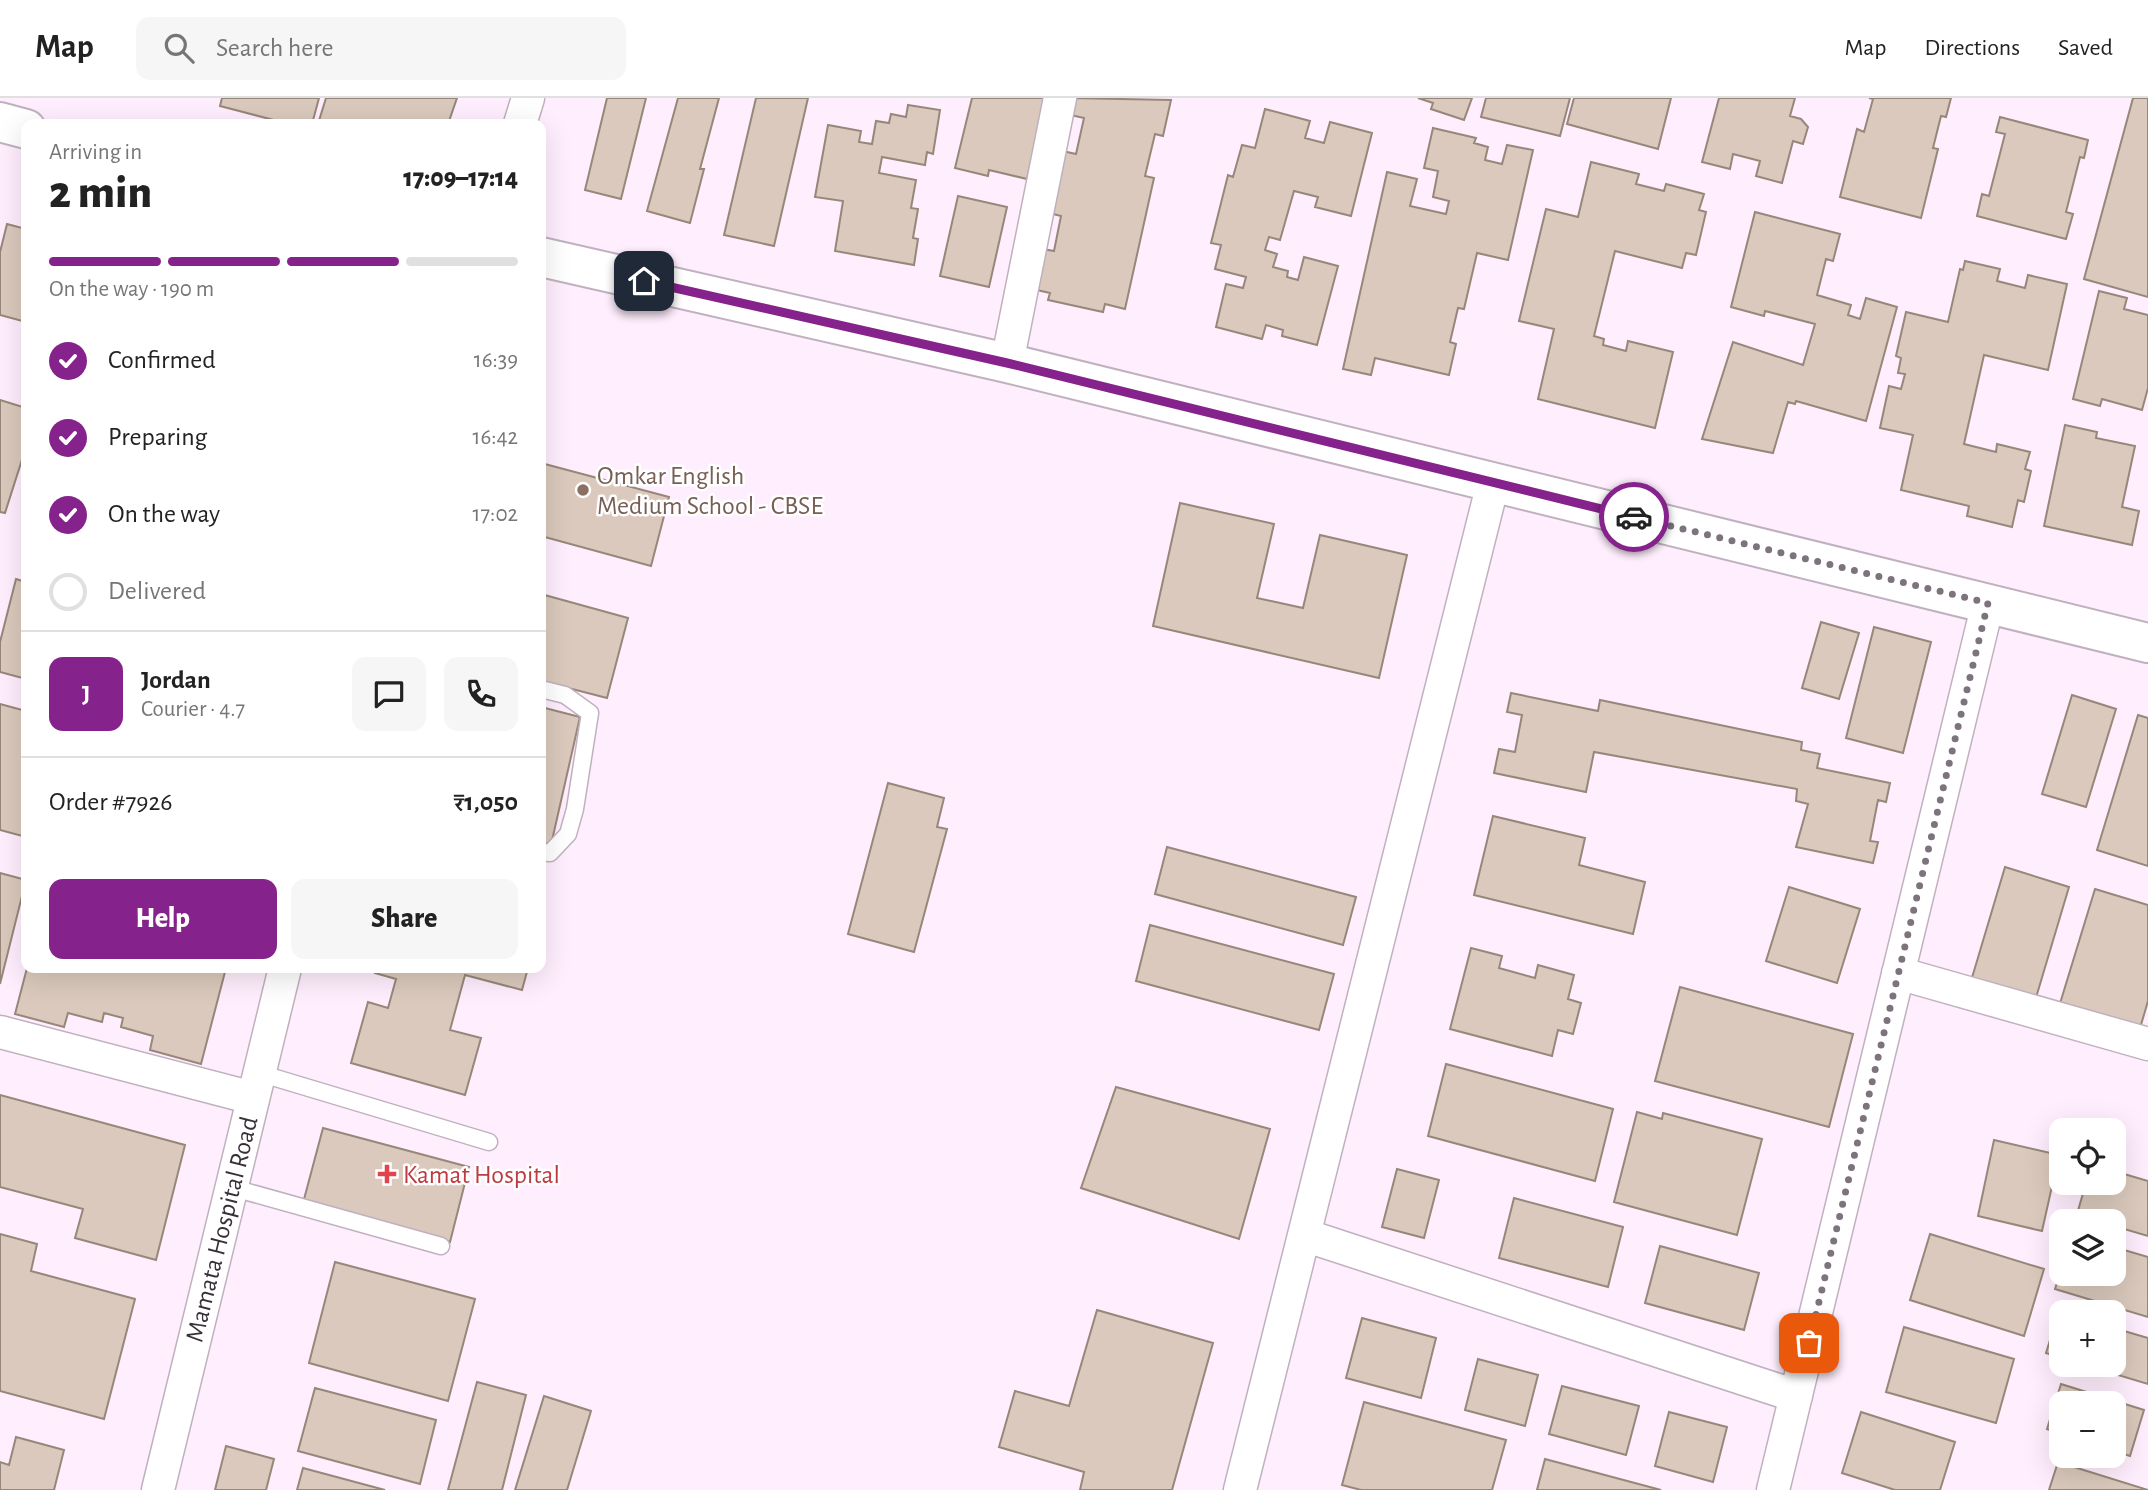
<!DOCTYPE html>
<meta charset="utf-8">
<style>
body{margin:0;font-family:"Alegreya Sans",sans-serif;background:#f6f6f6;color:#222;height:100vh;display:flex;flex-direction:column;font-size:26px;white-space:nowrap}
*{box-sizing:border-box;margin:0}
p{font-size:23px;color:#767676}
.icon{flex:none;width:38px;height:38px;fill:none;stroke:currentColor;stroke-width:2;stroke-linecap:round;stroke-linejoin:round}
.map{position:relative;flex:1;overflow:hidden}
.details{position:absolute;left:21px;top:21px;width:525px;height:854px;display:flex;flex-direction:column;background:#fff;border-radius:14px;box-shadow:0 7px 28px #0002}
.details>*{flex:none}
.buttons{position:absolute;left:2049px;top:1020px;display:grid;gap:14px}
.buttons a{display:grid;place-items:center;width:77px;height:77px;border-radius:14px;background:#fff;box-shadow:0 7px 28px #0002;font-size:35px}
.pin{position:absolute;display:grid;place-items:center;width:60px;height:60px;color:#fff;margin:-30px;border-radius:14px;box-shadow:0 4px 10px #0006}
.courier{position:absolute;display:grid;place-items:center;width:70px;height:70px;margin:-35px;border:5px solid #85228b;border-radius:50%;background:#fff;color:#222;box-shadow:0 2px 9px #0007}
.summary em{font-style:normal;font-weight:800}
.summary div{display:flex;flex-direction:column-reverse}
.summary{display:flex;align-items:center;justify-content:space-between;height:119px;padding:0 28px}
h1{font-size:46px;font-weight:800;line-height:52px}
.bar{display:grid;grid-template-columns:repeat(4,1fr);gap:10px 7px;align-content:center;height:84px;padding:0 28px}
.bar i{height:9px;border-radius:5px;background:#e0e0e0}
.bar .current{background:#85228b}
.bar p{grid-column:span 4}
.line{display:flex;align-items:center;gap:18px;padding:0 28px;border-top:2px solid #e0e0e0}
.line div{flex:1}
.round{display:grid;place-items:center;flex:none;width:74px;height:74px;border-radius:14px;background:#f6f6f6}
ol{padding:0 28px;list-style:none}
li{display:flex;align-items:center;gap:21px;height:77px}
li p{margin-inline-start:auto}
li .icon{padding:7px;border-radius:50%;background:#85228b;color:#fff;stroke-width:4}
li:last-child{color:#767676}
li i{width:38px;height:38px;border:4px solid #e0e0e0;border-radius:50%}
.button{display:flex;gap:14px;margin-top:auto;padding:14px 28px}
.button a{flex:1;height:80px;border-radius:14px;background:#85228b;color:#fff;font-size:28px;font-weight:800;line-height:80px;text-align:center}
.button a+a{background:#f6f6f6;color:#222}
header{display:flex;align-items:center;gap:42px;box-sizing:border-box;height:98px;padding:0 35px;background:#fff;border-bottom:2px solid #e0e0e0}
header strong{font-size:33px}
nav{display:flex;gap:38px;margin-inline-start:auto;font-size:24px}
.search{width:490px;height:63px;background:#f6f6f6;display:flex;align-items:center;gap:18px;box-sizing:border-box;padding:0 24px;border-radius:14px;color:#767676;font-size:26px}
.map>svg:first-child{display:block}
.building{fill:#dac9bc;stroke:#97877a;stroke-width:2}
.lines{fill:none;stroke-linecap:round;stroke-linejoin:round}
.service-casing{stroke:#c0b1bf;stroke-width:19}
.minor-casing{stroke:#c0b1bf;stroke-width:35}
.tertiary-casing{stroke:#c0b1bf;stroke-width:42}
.service{stroke:#fff;stroke-width:16}
.minor{stroke:#fff;stroke-width:32}
.tertiary{stroke:#fff;stroke-width:38}
.done{stroke:#7d737c;stroke-width:7;stroke-dasharray:0 12.6}
.route{stroke:#85228b;stroke-width:9}
.education-dot{fill:#8d6e63;stroke:#fff;stroke-width:2.5}
.health-dot{fill:#e0444e;stroke:#fff;stroke-width:2.5}
.labels{text-anchor:middle;stroke-width:5;stroke-linejoin:round;paint-order:stroke}
.education-label{font-size:26px;fill:#785e54;stroke:#fff;text-anchor:start}
.health-label{font-size:26px;fill:#be3a42;stroke:#fff;text-anchor:start}
.street-label{font-size:26px;fill:#373137;stroke:#fff}
</style>
<header>
<strong>Map</strong>
<div class="search"><svg class="icon" aria-label="search" viewBox="0 0 24 24"><circle cx="10" cy="10" r="6"/><path d="M15 15l6 6"/></svg>Search here</div>
<nav><a>Map</a><a>Directions</a><a>Saved</a></nav>
</header>
<div class="map">
<svg width="2148" height="1392" viewBox="0 0 2148 1392">
<rect width="100%" height="100%" fill="#ffeefd"/>
<path class="building" d="M222 0H319L312 26H289L220 8Z
M326 0H457L448 26H318Z
M607 0H646L621 101 585 92Z
M678 0H719L700 71H704L690 125 647 113Z
M756 0H808L774 148 724 137Z
M972 0H1046L1027 81 989 72 988 78 955 70Z
M1070 0 1171 2 1163 38 1155 36 1145 78 1154 80 1125 211 1105 206 1103 214 1048 202 1050 195 1028 190 1037 150 1054 153 1061 118 1045 114 1058 52 1076 56 1084 20 1066 16Z
M1418 0H1472L1464 22 1431 11 1433 5Z
M1486 0H1570L1560 38 1481 19Z
M1574 0H1671L1658 51 1567 26Z
M1719 0H1795L1790 18 1801 21 1808 29 1803 46 1793 43 1782 85 1756 78 1760 63 1733 56 1730 71 1702 64Z
M1869 0H1951L1946 19 1941 18 1933 50 1938 51 1921 120 1840 99 1857 31 1864 34 1873 1Z
M2133 0H2148V199L2084 181Z
M908 7 940 12 933 56 927 54 925 67 882 59 879 75 916 82 911 110 918 111 913 140 918 141 914 167 835 153 843 103 815 99 828 27 861 33 859 44 872 46 876 23 889 25 891 16 906 19Z
M1265 11 1310 23 1305 40 1324 45 1330 24 1372 35 1351 118 1315 109 1318 99 1294 93 1280 142 1269 139 1265 152 1277 156 1273 169 1288 173 1287 179 1298 182 1304 159 1338 168 1317 247 1282 238 1283 232 1266 227 1262 241 1216 229 1226 186 1243 190 1246 179 1215 171 1221 147 1211 145 1228 77 1233 79 1242 47 1255 50Z
M2000 19 2088 42 2084 60 2080 59 2066 114 2073 116 2066 141 1977 118 1982 96 1989 98 2005 36 1996 34Z
M1433 30 1476 40 1474 45 1488 49 1485 62 1502 66 1507 47 1533 52 1508 162 1477 155 1464 211 1458 210 1450 244 1456 246 1449 277 1375 260 1371 277 1343 271 1387 74 1417 81 1410 108 1446 116 1449 103 1433 99 1438 73 1424 70Z
M1591 64 1639 76 1636 86 1664 93 1666 86 1704 96 1699 112 1706 114 1696 157 1686 155 1682 170 1615 153 1594 238 1604 241 1603 247 1626 253 1628 243 1673 254 1655 330 1538 301 1554 231 1519 223 1546 111 1578 119Z
M958 98 1007 109 989 189 940 178Z
M1755 114 1840 136 1833 163 1826 161 1817 197 1851 207 1848 217 1860 221 1866 200 1897 209 1866 323 1796 303 1795 306 1788 304 1773 355 1702 341 1733 244 1803 267 1815 226 1765 213 1764 218 1731 209Z
M7 126 26 131V224L0 217V154Z
M1965 163 2000 171 1997 183 2025 190 2028 177 2067 186 2048 272 1984 257 1964 346 1996 354 1997 346 2030 354 2025 371 2031 373 2024 404 2018 402 2012 429 1967 418 1969 408 1901 392 1913 337 1880 330 1889 288 1901 291 1905 276 1898 275 1901 260 1896 258 1906 214 1948 224 1960 171 1963 172Z
M2099 193 2127 200 2124 211 2148 217V290L2142 312 2102 301 2100 308 2073 301Z
M0 302 26 310V349L5 415 0 414Z
M2065 327 2097 334 2096 340 2135 348 2122 409 2139 413 2132 447 2044 428Z
M541 365 669 399 651 468 541 438Z
M1180 405 1274 426 1257 500 1303 510 1320 437 1407 457 1379 580 1153 528Z
M16 481 26 484V581L0 574V544Z
M541 496 628 520 607 600 541 583Z
M1821 524 1859 535 1839 601 1802 590Z
M1874 529 1931 544 1903 655 1846 640Z
M1511 595 1598 613 1600 602 1802 644 1801 652 1820 656 1817 670 1890 685 1886 704 1878 702 1870 743 1878 744 1873 765 1796 749 1808 706 1796 703 1797 691 1594 654 1586 694 1494 675 1499 651 1515 654 1522 617 1507 614Z
M2072 597 2116 611 2086 709 2042 696Z
M0 606 26 613V739L0 732Z
M541 609 580 619 551 747 541 744Z
M2138 617 2148 620V768L2097 752Z
M888 685 944 700 937 729 947 731 914 854 848 836Z
M1493 718 1585 740 1579 767 1645 784 1633 836 1474 797Z
M1167 749 1356 799 1343 847 1155 796Z
M2005 769 2069 789 2035 903 1971 883Z
M0 775 26 782 0 886Z
M1789 789 1860 811 1837 885 1766 863Z
M2095 791 2148 807V903L2138 937 2058 912Z
M1150 827 1334 876 1319 932 1136 883Z
M1471 850 1502 858 1499 870 1535 880 1538 867 1574 877 1568 901 1581 905 1573 936 1558 932 1552 958 1450 931Z
M27 870H226L201 966 150 952 153 938 121 929 123 920 104 915 102 924 68 915 64 929 15 916Z
M377 870H528L522 892 465 877 450 932 481 940 465 997 351 965 368 904 388 910 396 881 375 875Z
M1680 889 1853 936 1829 1029 1655 983Z
M1446 966 1613 1011 1595 1083 1428 1038Z
M1116 989 1270 1031 1239 1141 1081 1090Z
M0 997 185 1047 156 1162 75 1140 83 1111 0 1089Z
M1637 1014 1662 1021 1663 1015 1762 1041 1737 1137 1614 1104Z
M323 1030 469 1069 450 1144 303 1105Z
M1994 1042 2059 1057 2042 1133 1978 1118Z
M1397 1071 1439 1082 1424 1140 1382 1129Z
M2114 1073 2148 1083V1138L2114 1128V1124H2100L2077 1116 2086 1085H2114Z
M1514 1100 1623 1129 1608 1189 1499 1160Z
M0 1136 37 1146 31 1173 135 1201 104 1321 0 1293Z
M1930 1136 2044 1171 2024 1238 1910 1202Z
M1660 1148 1759 1175 1744 1232 1645 1205Z
M2114 1149 2148 1159V1219L2055 1191 2062 1169V1176H2114Z
M335 1164 475 1201 448 1303 309 1265Z
M1097 1212 1213 1245 1172 1392H1080L1084 1374 999 1349 1015 1293 1069 1308Z
M2059 1213 2065 1214H2062V1260L2046 1255Z
M1362 1220 1436 1240 1421 1300 1346 1280Z
M1904 1229 2014 1261 1996 1325 1886 1294Z
M2114 1230 2148 1240V1286L2085 1267H2114Z
M1478 1261 1538 1277 1525 1328 1465 1312Z
M477 1284 526 1297 502 1392H448Z
M2061 1286 2144 1312 2130 1358 2114 1353V1306H2062V1336L2047 1331Z
M1562 1288 1639 1308 1626 1357 1549 1336Z
M315 1290 436 1322 420 1386 298 1353Z
M544 1298 591 1313 567 1392H515Z
M1364 1304 1506 1342 1492 1392H1361L1342 1387Z
M1669 1314 1727 1329 1713 1384 1655 1368Z
M1861 1314 1955 1344 1940 1392H1895L1842 1375Z
M16 1339 64 1352 54 1392H0V1364L9 1367Z
M226 1348 274 1361 266 1392H215Z
M1545 1361 1661 1392H1537Z
M2058 1364 2148 1392H2049Z
M303 1370 385 1392H297Z"/>
<g class="lines">
<defs>
<path id="service" d="M541 591 565 597 590 615 575 711 568 736 550 755 541 754
M259 975 489 1044
M230 1089 441 1148"/>
<path id="minor" d="M520 26 528 0
M1007 265 1060 0
M1898 875 2148 946
M0 934 253 1000
M1304 1137 1796 1298
M158 1392 285 870
M1240 1392 1493 385
M1773 1392 1988 505"/>
<path id="tertiary" d="M0 24 26 31
M541 159 1007 265 2148 545"/>
</defs>
<use href="#service" class="service-casing"/>
<use href="#minor" class="minor-casing"/>
<use href="#tertiary" class="tertiary-casing"/>
<use href="#service" class="service"/>
<use href="#minor" class="minor"/>
<use href="#tertiary" class="tertiary"/>
</g>
<g class="lines">
<path class="done" d="M1634 419 1988 505 1809 1245"/>
<path class="route" d="M644 183 1007 265 1634 419"/>
</g>
<circle class="education-dot" cx="583" cy="392" r="7"/>
<path class="health-dot" d="M383.5 1065.5h7v7h7v7h-7v7h-7v-7h-7v-7h7z"/>
<g class="labels">
<g class="education-label">
<text x="597" y="386">Omkar English<tspan x="597" dy="30">Medium School - CBSE</tspan></text>
</g>
<g class="health-label">
<text x="403" y="1085">Kamat Hospital</text>
</g>
<g class="street-label">
<text transform="translate(221 1131) rotate(-76)" y="9">Mamata Hospital Road</text>
</g>
</g>
</svg>
<div class="buttons">
<a><svg class="icon" aria-label="locate" viewBox="0 0 24 24"><circle cx="12" cy="12" r="6"/><path d="M12 2v4M12 18v4M2 12h4M18 12h4"/></svg></a>
<a><svg class="icon" aria-label="layers" viewBox="0 0 24 24"><path d="M12 4l9 5-9 5-9-5zM3 14l9 5 9-5"/></svg></a>
<a>+</a>
<a>−</a>
</div>
<div class="pin" style="left:1809px;top:1245px;background:#ea580c"><svg class="icon" aria-label="bag" viewBox="0 0 24 24"><path d="M5 8h14l-1 12H6zM9 8a3 3 0 0 1 6 0"/></svg></div>
<div class="pin" style="left:644px;top:183px;background:#1f2937"><svg class="icon" aria-label="home" viewBox="0 0 24 24"><path d="M3 11l9-7 9 7M6 9v11h12V9"/></svg></div>
<div class="courier" style="left:1634px;top:419px"><svg class="icon" aria-label="car" viewBox="0 0 24 24"><path d="M5 17H2v-5l4-1 3-4h7l3 4 3 1v5h-3M9 17h6M6 11h13"/><circle cx="7" cy="17" r="2"/><circle cx="17" cy="17" r="2"/></svg></div>
<section class="details">
<div class="summary"><div><h1>2 min</h1><p>Arriving in</p></div><em>17:09–17:14</em></div>
<div class="bar"><i class="current"></i><i class="current"></i><i class="current"></i><i></i><p>On the way · 190 m</p></div>
<ol>
<li><svg class="icon" aria-label="check" viewBox="0 0 24 24"><path d="M5 12l5 5 9-10"/></svg>Confirmed<p>16:39</p></li>
<li><svg class="icon" aria-label="check" viewBox="0 0 24 24"><path d="M5 12l5 5 9-10"/></svg>Preparing<p>16:42</p></li>
<li><svg class="icon" aria-label="check" viewBox="0 0 24 24"><path d="M5 12l5 5 9-10"/></svg>On the way<p>17:02</p></li>
<li><i></i>Delivered</li>
</ol>
<div class="line" style="height:126px"><b class="round" style="background:#85228b;color:#fff">J</b><div><b>Jordan</b><p>Courier · 4.7</p></div><a class="round"><svg class="icon" aria-label="chat" viewBox="0 0 24 24"><path d="M4 5h16v11H9l-5 4z"/></svg></a><a class="round"><svg class="icon" aria-label="phone" viewBox="0 0 24 24"><path d="M5 4h4l2 5-3 2q2 4 5 5l2-3 5 2v4C11 20 4 13 5 4z"/></svg></a></div>
<div class="line" style="height:91px"><div>Order #7926</div><b>₹1,050</b></div>
<div class="button"><a>Help</a><a>Share</a></div>
</section>
</div>
